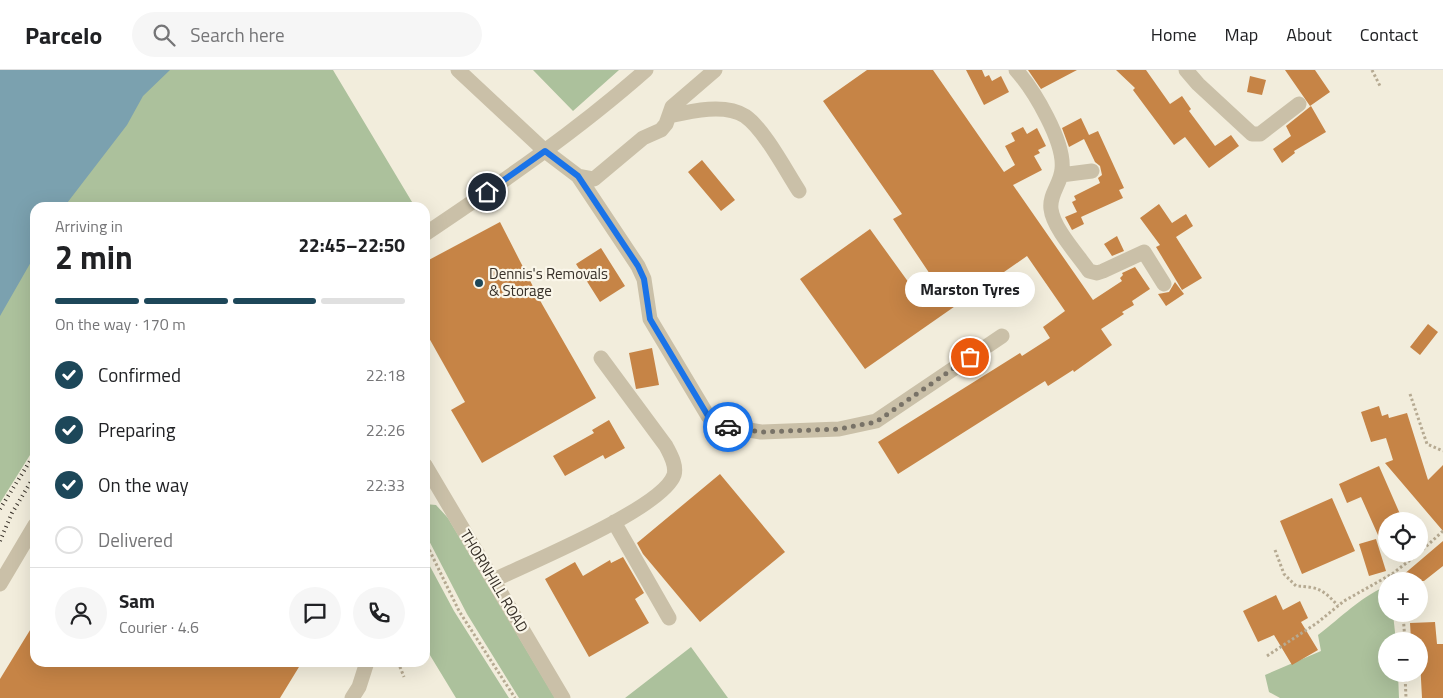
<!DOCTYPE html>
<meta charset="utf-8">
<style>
body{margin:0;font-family:"Titillium Web",sans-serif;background:#f6f6f6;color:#202124;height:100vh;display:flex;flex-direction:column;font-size:19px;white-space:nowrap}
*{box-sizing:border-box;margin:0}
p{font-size:16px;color:#757577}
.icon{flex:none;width:28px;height:28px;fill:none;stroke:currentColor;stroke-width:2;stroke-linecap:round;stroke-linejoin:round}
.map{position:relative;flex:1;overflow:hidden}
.drawer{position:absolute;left:30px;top:132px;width:400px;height:465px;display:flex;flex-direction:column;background:#fff;border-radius:15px;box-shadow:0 5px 20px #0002}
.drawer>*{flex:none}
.buttons{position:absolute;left:1378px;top:442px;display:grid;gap:10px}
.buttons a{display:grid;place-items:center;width:50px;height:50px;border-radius:50%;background:#fff;box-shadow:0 5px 20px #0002;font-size:25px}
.pin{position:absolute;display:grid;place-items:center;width:42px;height:42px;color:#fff;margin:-21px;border:2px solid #fff;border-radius:50%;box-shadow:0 1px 5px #0007}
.courier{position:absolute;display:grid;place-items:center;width:50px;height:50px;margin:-25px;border:4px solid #1a73e8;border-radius:50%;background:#fff;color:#222;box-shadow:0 1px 6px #0007}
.bubble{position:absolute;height:35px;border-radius:18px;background:#fff;box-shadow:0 5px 20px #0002;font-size:16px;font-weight:700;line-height:35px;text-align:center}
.overview em{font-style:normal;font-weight:700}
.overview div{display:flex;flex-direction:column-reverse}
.overview{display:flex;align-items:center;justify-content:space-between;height:85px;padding:0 25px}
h1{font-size:32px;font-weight:700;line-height:38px}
.bar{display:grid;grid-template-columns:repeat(4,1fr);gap:8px 5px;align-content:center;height:60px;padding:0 25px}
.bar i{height:6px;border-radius:4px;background:#e0e0e0}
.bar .active{background:#1d4759}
.bar p{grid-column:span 4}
.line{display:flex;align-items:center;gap:12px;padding:0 25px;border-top:1px solid #e0e0e0}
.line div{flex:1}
.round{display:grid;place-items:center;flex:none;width:52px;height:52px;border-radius:26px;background:#f6f6f6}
ol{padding:0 25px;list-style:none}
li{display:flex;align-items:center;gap:15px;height:55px}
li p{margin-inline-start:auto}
li .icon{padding:5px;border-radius:50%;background:#1d4759;color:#fff;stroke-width:4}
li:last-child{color:#757577}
li i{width:28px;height:28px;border:2px solid #e0e0e0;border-radius:50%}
header{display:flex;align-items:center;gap:30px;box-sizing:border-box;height:70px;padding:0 25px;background:#fff;border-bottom:1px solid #e0e0e0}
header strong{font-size:24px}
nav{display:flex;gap:28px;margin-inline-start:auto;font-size:18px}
.search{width:350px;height:45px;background:#f6f6f6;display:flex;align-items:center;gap:12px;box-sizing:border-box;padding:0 18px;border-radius:28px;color:#757577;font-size:19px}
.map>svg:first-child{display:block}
.green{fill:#acc19c}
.water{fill:#7ba1af}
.building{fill:#c68446}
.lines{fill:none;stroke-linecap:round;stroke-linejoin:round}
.path{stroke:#b6aa92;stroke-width:3;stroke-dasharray:2.5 2.5;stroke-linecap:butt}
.minor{stroke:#cac0a8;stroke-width:15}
.rail{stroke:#373028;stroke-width:4;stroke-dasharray:1 4;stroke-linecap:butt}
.done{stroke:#787267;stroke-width:5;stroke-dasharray:0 9}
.route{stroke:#1a73e8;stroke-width:6}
.poi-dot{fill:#1d4759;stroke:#faf6e9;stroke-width:2}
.labels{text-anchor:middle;stroke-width:4.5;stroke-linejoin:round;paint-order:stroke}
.poi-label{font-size:15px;fill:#373028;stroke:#faf6e9;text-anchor:start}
.street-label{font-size:15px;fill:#373028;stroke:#faf6e9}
</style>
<header>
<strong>Parcelo</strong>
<div class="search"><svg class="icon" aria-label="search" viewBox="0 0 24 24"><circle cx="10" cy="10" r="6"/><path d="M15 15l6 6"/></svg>Search here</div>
<nav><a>Home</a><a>Map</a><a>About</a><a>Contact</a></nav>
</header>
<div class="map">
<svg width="1443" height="628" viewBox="0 0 1443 628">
<rect width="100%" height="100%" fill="#f2eddc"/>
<path class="green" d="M0 0H333L415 137 35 138V377L0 433Z
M533 0H619L573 41Z
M425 434 436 435 448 448 555 628H519L467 544 425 463Z
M425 487 454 541 509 628H456L425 577Z
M1386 516V544H1393L1396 571H1386V604H1398L1399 628H1280L1269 622 1265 605 1321 581 1318 565C1343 546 1358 529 1386 516Z
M691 577 728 628H625Z"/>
<path class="water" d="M0 0H170L143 26 127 55 64 137 35 138V185L0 246Z"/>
<path class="building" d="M867 0H933L1004 102 1015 95 1005 76 1015 71 1011 63 1023 57 1027 64 1037 58 1046 76 1038 80 1040 83 1034 86 1042 100 1013 115 1093 230 1122 211 1120 208 1123 205 1122 203 1135 197 1150 219 1132 231 1134 235 1122 242 1124 244 1101 259 1112 275 1074 302 1073 300 1048 316 1045 311 898 404 878 372 1020 283 1022 286 1050 268 1043 257 1065 241 1027 186 865 299 800 209 870 159 922 231 940 219 893 149 902 144 823 31Z
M966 0H982L985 7 989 5 992 11 1001 6 1009 22 984 35Z
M1028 0H1077L1041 19Z
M1116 0H1146L1170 34 1182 26 1191 39 1189 41 1215 76 1231 65 1239 76 1209 98 1185 67 1174 75 1133 20 1135 18Z
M1285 0H1315L1330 22 1310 36Z
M1250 6 1266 10 1262 25 1247 22Z
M1311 36 1326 62 1294 81 1295 83 1282 93 1273 79 1291 66 1286 56Z
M1081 48 1089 65 1098 61 1124 118 1119 120 1123 128 1081 147 1084 154 1072 160 1065 147 1077 142 1072 132 1076 130 1074 126 1100 113 1098 108 1102 105 1100 96 1095 92 1084 69 1069 77 1062 58Z
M702 90 735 130 721 141 688 102Z
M1159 134 1172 153 1186 144 1193 156 1176 167 1202 208 1182 220 1156 177 1160 175 1140 148Z
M500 152 542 234 596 328 482 393 451 340 465 332 429 268 425 270V192Z
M1117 166 1124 181 1112 186 1104 174Z
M601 178 625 216 600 232 576 194Z
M1175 212 1184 224 1166 236 1158 224 1169 222Z
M1428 254 1438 262 1420 285 1410 277Z
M652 278 659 315 636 319 629 283Z
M1379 336 1382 346 1388 344 1389 348 1407 343 1428 410 1443 395V461L1385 393 1393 390 1386 368 1371 372 1361 342Z
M609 350 625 378 605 389 603 385 565 406 553 386 594 363 592 360Z
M1379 396 1400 444 1386 450V483L1361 427 1347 433 1339 414Z
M720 404 785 482 700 552 643 484 637 473Z
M1332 428 1355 481 1302 504 1280 451Z
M1376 469 1386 501 1369 506 1359 474Z
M1443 471V496L1424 511H1396Z
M623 487 644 523 635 529 649 553 589 587 545 509 575 492 583 506 610 490 611 493Z
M1276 525 1283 540 1300 531 1308 548 1301 552 1318 580 1292 595 1274 565 1258 572 1243 541Z
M35 552V592H302L280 628H0V609Z
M1435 552 1437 574H1443V628H1422L1419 571 1411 570 1410 553Z"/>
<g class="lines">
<path class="path" d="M1372 0 1380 16
M1410 324 1427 374 1443 381
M425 471 459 541 515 628
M1275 480 1284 504 1296 516C1318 517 1323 519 1338 536
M1419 483 1443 461
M1392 504 1395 511
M1403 544 1405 571
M1267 586 1317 553 1344 531 1392 504 1418 484
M398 592 404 607
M1405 604 1406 628"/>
<path class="minor" d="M458 0 545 81 578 106 594 109 643 68 661 60 666 54 672 37 715 0
M1016 0C1034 20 1065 72 1062 99 1061 114 1049 124 1051 139 1053 158 1078 185 1089 201L1097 203 1103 201 1144 182 1164 214
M1186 0 1198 14 1252 64H1260L1299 34
M669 46C691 41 725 33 745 46 764 59 786 101 799 121
M1061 105 1092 101
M578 106 638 196 644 209 650 249 708 346 719 355 761 362 839 359 876 351 1002 266
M425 164C501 113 577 61 646 0
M425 395 563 628
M614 452 669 548
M494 510C529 493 663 438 674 405 677 395 670 384 666 376L601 288
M0 514 35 455
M352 628 359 617 367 592"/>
<path class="rail" d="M0 439 35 383
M0 471 12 443 35 405"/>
</g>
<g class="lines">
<path class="done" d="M728 357 761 362 839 359 876 352 970 287"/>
<path class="route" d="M487 122 545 81 578 106 638 196 644 209 650 249 708 346 718 355 728 357"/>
</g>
<circle class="poi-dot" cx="479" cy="213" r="5"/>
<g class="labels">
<g class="poi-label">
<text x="489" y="209">Dennis's Removals<tspan x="489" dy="17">&amp; Storage</tspan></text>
</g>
<g class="street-label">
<text transform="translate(494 511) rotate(59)" y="5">THORNHILL ROAD</text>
</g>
</g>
</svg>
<div class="buttons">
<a><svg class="icon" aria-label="locate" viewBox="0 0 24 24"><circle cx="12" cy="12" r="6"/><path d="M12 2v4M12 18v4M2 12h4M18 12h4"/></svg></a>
<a>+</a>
<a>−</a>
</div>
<div class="pin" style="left:970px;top:287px;background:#ea580c"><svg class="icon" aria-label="bag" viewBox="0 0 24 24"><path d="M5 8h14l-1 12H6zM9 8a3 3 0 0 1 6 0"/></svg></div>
<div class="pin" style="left:487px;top:122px;background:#1f2937"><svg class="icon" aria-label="home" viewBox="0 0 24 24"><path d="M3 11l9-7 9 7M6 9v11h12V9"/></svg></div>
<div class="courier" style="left:728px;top:357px"><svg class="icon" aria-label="car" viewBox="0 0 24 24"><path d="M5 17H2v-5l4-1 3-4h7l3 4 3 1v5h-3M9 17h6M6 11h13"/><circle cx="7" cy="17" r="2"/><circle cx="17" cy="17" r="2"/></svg></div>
<div class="bubble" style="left:905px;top:202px;width:130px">Marston Tyres</div>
<section class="drawer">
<div class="overview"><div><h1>2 min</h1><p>Arriving in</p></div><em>22:45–22:50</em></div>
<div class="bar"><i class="active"></i><i class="active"></i><i class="active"></i><i></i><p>On the way · 170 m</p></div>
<ol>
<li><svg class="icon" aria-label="check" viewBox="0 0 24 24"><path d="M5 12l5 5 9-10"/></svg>Confirmed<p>22:18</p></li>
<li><svg class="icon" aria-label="check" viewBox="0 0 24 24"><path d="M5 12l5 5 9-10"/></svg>Preparing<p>22:26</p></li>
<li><svg class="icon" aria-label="check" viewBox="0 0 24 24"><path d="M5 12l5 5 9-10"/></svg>On the way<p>22:33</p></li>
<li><i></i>Delivered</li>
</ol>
<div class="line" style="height:90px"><a class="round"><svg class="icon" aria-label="person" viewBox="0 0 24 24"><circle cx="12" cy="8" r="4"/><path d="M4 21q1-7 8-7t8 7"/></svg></a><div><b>Sam</b><p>Courier · 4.6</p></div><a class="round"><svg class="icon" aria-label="chat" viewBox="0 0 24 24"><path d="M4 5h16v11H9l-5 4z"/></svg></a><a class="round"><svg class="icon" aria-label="phone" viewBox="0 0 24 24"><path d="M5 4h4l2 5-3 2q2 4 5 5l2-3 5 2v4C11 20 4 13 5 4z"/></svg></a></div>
</section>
</div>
